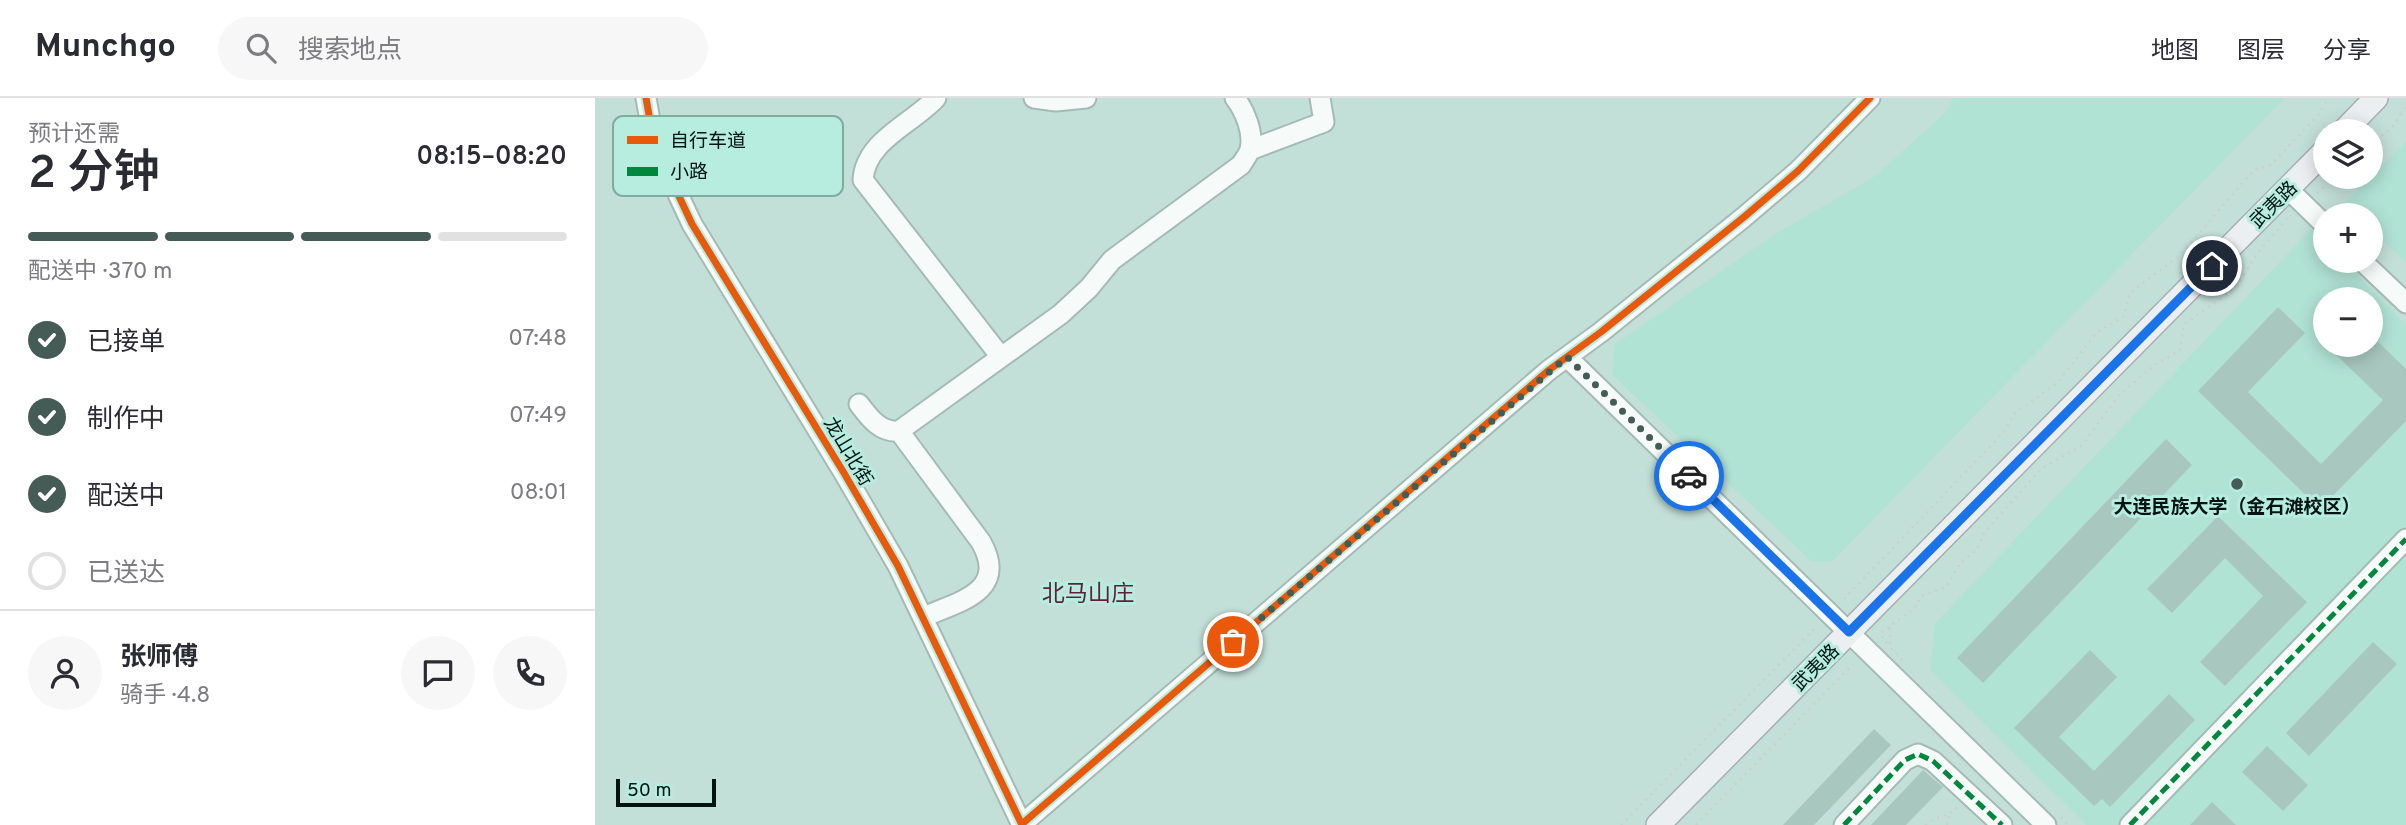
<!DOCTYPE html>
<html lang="zh">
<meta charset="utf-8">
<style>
body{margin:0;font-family:Overpass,"Noto Sans SC",sans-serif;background:#f7f7f7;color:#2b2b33;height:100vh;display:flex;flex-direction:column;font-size:26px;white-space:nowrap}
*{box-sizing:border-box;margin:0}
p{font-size:23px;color:#7c7c81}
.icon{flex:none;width:38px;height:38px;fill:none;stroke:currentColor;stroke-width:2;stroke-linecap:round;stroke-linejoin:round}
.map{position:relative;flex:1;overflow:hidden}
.panel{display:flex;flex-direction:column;background:#fff;width:595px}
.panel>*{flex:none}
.buttons{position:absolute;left:1718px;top:21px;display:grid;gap:14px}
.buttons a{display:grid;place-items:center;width:70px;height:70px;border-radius:50%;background:#fff;box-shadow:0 4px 18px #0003;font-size:35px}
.scale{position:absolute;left:21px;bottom:18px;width:100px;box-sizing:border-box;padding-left:7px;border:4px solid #01140f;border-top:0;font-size:19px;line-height:24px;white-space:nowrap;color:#01140f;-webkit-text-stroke:5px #b6edde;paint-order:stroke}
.pin{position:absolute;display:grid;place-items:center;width:60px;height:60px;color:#fff;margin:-30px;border:4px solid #fff;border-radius:50%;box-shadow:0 2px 7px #0007}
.courier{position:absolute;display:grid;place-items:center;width:70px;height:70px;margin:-35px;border:5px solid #1a73e8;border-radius:50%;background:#fff;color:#222;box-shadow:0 2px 9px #0007}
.summary em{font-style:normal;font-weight:600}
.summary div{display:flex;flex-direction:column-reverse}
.summary{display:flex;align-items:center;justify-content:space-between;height:119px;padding:0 28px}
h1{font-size:46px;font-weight:600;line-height:52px}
.bar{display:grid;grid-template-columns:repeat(4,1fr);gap:10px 7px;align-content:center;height:84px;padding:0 28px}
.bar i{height:9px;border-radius:5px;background:#e1e1e2}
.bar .active{background:#455b55}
.bar p{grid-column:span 4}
.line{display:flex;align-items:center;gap:18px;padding:0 28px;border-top:2px solid #e1e1e2}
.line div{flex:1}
.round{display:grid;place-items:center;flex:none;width:74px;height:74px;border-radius:37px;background:#f7f7f7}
ol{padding:0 28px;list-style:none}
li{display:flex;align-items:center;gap:21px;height:77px}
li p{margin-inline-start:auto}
li .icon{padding:7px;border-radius:50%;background:#455b55;color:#fff;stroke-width:4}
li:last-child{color:#7c7c81}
li i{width:38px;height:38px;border:4px solid #e1e1e2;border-radius:50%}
header{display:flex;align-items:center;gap:42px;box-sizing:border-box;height:98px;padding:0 35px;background:#fff;border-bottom:2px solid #e1e1e2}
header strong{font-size:33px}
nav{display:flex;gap:38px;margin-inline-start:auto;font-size:24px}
.search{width:490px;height:63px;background:#f7f7f7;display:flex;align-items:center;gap:18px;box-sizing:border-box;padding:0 24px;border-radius:38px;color:#7c7c81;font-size:26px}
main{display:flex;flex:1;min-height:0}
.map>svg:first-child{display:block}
.built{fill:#b1e3d5;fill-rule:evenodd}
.building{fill:#a8c8bf}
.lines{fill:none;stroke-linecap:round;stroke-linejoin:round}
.minor-casing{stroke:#a4bbb5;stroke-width:23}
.major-casing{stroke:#a4b0b4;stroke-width:26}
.path{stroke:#c8d1cf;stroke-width:2.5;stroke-dasharray:2 5;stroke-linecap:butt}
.minor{stroke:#f6faf9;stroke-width:19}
.major{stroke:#eceff2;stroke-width:23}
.quiet{stroke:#00873e;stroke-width:5;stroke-dasharray:10 5;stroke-linecap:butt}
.cycleway-casing{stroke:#b6edde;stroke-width:11}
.cycleway{stroke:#e8590c;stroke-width:7}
.done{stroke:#455b55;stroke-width:7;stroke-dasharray:0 12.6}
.route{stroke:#1a73e8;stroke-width:9}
.poi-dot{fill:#455b55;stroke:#b6edde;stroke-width:2.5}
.labels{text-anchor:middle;stroke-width:6;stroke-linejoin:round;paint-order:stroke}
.street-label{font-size:19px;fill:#01140f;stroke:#b6edde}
.poi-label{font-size:19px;font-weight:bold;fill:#01140f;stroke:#b6edde}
.quarter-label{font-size:23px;fill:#601e3c;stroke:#b6edde}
.key{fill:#b6edde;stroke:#80aca0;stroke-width:2}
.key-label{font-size:19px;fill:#01140f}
</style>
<header>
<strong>Munchgo</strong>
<div class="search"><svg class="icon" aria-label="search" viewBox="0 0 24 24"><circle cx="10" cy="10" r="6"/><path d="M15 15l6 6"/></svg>搜索地点</div>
<nav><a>地图</a><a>图层</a><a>分享</a></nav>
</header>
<main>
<section class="panel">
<div class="summary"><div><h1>2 分钟</h1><p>预计还需</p></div><em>08:15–08:20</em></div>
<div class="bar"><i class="active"></i><i class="active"></i><i class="active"></i><i></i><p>配送中 · 370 m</p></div>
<ol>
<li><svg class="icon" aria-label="check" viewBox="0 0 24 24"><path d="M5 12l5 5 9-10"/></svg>已接单<p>07:48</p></li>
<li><svg class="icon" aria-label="check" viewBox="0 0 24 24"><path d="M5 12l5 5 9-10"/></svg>制作中<p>07:49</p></li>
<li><svg class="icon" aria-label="check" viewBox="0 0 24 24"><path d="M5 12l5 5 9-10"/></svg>配送中<p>08:01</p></li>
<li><i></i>已送达</li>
</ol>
<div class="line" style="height:126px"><a class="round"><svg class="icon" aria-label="person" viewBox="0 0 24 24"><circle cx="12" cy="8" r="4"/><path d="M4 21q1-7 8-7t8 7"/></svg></a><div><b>张师傅</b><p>骑手 · 4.8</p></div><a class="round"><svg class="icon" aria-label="chat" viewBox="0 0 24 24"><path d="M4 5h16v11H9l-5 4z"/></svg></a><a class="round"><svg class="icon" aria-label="phone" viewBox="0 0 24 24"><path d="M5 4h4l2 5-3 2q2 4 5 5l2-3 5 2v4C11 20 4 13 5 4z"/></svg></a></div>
</section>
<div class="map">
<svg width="1811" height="727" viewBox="0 0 1811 727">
<rect width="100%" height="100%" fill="#c3e0d8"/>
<path class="built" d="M1358 0H1690L1237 464 1216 463 1017 277 1020 246 1180 136 1280 78 1352 13Z
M1811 43V164L1776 132V117H1760L1748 106Z
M1717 130 1731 144V163H1749L1811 227V727H1491L1335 572 1340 525ZM1731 201H1776V247H1731Z"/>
<path class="building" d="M1683 209 1710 235 1653 294 1726 366 1788 302 1731 247H1776V237L1811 271V323L1725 411 1603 293Z
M1571 341 1597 367 1388 585 1362 560Z
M1623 418 1712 504 1630 588 1605 564 1668 498 1630 460 1577 515 1552 491Z
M1778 544 1802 566 1714 658 1691 635Z
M1495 552 1522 579 1464 639 1499 673 1574 596 1600 622 1515 709 1507 701 1499 708 1419 630Z
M1279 631 1296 647 1219 727H1188Z
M1672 648 1713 687 1688 713 1647 674Z
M1328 672 1348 689 1311 727H1276Z
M1617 704 1641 727H1595Z"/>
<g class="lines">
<defs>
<path id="minor" d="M51 0 59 45 97 126 249 375 303 468 427 727
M341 0C317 26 270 43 268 82L406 259
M439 0 461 3 491 0
M655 52 729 24 725 0
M1693 91 1731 128
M1767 163 1811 205
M972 259 1451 727
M264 306C274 319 285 335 304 333L466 216 494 190 517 162 646 67C649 62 654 56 655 51 659 35 650 13 640 0
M304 333 386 444C414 494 363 504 328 519
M427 726 954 272 1006 234 1149 119 1203 73 1275 0
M1249 727 1310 662 1323 656 1338 663 1407 727
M1535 727 1811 441"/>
<path id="major" d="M1749 33 1781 0
M1063 727 1731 52"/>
</defs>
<use href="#minor" class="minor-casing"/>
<use href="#major" class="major-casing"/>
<path class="path" d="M1776 47 1798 28 1811 7
M1722 95 1741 79
M1249 501 1408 335 1420 315 1463 284 1502 234 1529 218 1535 195 1584 158 1659 72 1676 67 1723 17 1734 0
M1294 529 1285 536 1295 549
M1307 562 1295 549V528L1320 510 1326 498 1351 489 1366 464 1382 452 1389 435 1446 371 1486 348 1524 297 1560 267 1585 252 1589 226 1641 190 1661 157 1695 117
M1466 719 1473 727
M1026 727 1222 528
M1101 727 1258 566
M1330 727C1342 717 1351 720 1363 709
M1352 727 1354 718"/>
<use href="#minor" class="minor"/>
<use href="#major" class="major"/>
<path class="quiet" d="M1249 727 1310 662 1323 656 1338 663 1407 727
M1535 727 1811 441"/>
<defs>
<path id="cycleway" d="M51 0 59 45 97 126 249 375 303 468 427 727
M427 726 954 272 1006 234 1149 119 1203 73 1275 0"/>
</defs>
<use href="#cycleway" class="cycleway-casing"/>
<use href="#cycleway" class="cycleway"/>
</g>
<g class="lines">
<path class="done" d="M638 544 972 259 1094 378"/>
<path class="route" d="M1094 378 1254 534 1617 168"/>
</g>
<circle class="poi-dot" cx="1642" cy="386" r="7"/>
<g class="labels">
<g class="street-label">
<text transform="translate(1678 106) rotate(-45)" y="7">武夷路</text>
<text transform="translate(254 353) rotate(59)" y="7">龙山北街</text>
<text transform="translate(1220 569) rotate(-45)" y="7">武夷路</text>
</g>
<g class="poi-label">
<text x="1642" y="415">大连民族大学（金石滩校区）</text>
</g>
<g class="quarter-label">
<text x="493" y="503">北马山庄</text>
</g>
</g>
<rect x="18" y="18" width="230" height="80" rx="10" class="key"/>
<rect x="32" y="38" width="31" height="8" fill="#e8590c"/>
<rect x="32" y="69" width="31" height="9" fill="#00873e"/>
<g class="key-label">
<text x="75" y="49">自行车道</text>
<text x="75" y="80">小路</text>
</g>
</svg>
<div class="buttons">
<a><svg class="icon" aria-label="layers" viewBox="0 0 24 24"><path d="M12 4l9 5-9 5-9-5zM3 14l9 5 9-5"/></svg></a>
<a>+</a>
<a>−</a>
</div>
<div class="scale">50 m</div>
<div class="pin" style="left:638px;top:544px;background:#ea580c"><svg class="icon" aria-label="bag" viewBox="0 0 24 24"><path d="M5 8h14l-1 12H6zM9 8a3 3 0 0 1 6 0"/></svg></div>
<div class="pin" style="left:1617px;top:168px;background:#1f2937"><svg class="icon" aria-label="home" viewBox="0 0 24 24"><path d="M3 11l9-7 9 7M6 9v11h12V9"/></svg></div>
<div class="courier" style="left:1094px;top:378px"><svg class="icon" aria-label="car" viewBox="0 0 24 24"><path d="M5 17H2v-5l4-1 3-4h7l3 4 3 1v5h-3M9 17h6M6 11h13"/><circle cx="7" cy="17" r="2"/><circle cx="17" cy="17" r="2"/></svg></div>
</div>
</main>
